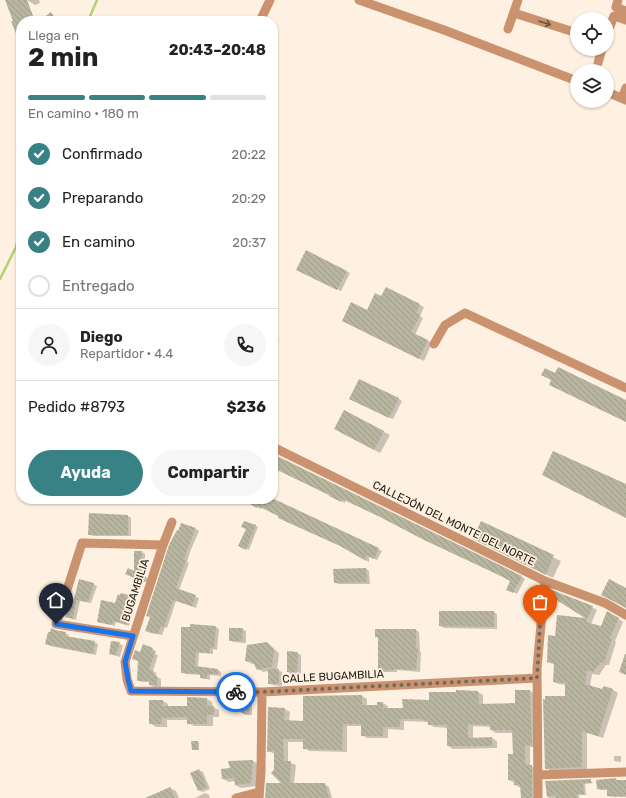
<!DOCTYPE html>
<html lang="es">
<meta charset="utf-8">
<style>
body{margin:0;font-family:Rubik,sans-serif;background:#f6f6f6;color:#222;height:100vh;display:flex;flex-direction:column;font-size:15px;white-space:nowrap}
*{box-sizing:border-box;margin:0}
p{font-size:13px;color:#767676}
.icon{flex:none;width:22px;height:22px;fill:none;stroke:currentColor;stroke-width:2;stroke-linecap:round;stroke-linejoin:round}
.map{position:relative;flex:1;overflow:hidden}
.sheet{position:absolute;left:16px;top:16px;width:262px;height:488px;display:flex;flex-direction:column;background:#fff;border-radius:16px;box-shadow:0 1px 3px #0004}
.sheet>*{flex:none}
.buttons{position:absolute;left:570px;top:12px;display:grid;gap:8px}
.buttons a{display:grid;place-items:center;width:44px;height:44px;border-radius:50%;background:#fff;box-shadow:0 1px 3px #0004;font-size:20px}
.pin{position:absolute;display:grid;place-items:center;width:34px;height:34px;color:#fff;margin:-41px -17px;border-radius:50% 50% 50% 0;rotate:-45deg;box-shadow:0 0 4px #0007}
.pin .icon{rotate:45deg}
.courier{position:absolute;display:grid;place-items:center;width:40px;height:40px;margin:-20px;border:3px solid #1a73e8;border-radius:50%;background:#fff;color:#222;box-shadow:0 1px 5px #0007}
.summary em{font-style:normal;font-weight:700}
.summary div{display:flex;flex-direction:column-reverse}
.summary{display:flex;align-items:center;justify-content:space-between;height:68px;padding:0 12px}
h1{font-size:26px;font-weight:700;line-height:30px}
.bar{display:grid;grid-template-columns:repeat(4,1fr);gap:6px 4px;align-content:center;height:48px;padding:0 12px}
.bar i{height:5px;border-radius:3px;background:#e0e0e0}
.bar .current{background:#388184}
.bar p{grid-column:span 4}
.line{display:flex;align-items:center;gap:10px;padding:0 12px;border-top:1px solid #e0e0e0}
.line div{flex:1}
.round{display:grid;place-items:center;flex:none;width:42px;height:42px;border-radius:21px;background:#f6f6f6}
ol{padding:0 12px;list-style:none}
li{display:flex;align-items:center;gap:12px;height:44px}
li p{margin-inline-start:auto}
li .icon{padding:4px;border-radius:50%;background:#388184;color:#fff;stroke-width:4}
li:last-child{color:#767676}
li i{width:22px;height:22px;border:2px solid #e0e0e0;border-radius:50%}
.action{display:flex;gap:8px;margin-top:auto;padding:8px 12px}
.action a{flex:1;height:46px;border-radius:24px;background:#388184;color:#fff;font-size:16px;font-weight:700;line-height:46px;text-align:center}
.action a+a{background:#f6f6f6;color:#222}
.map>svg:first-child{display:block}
.shadow{fill:#0003}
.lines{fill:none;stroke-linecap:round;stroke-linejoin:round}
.stream{stroke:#b0d274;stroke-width:2.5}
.building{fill:url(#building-back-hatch)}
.minor{stroke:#cb9270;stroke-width:9}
.oneway{stroke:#705440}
.done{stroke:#726a5f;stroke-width:4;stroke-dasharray:0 7.2}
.route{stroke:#1a73e8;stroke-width:5}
.labels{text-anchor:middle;stroke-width:3.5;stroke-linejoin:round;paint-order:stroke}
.street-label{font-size:11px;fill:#262119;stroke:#fef1e1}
</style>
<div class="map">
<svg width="626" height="798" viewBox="0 0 626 798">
<defs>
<pattern id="building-back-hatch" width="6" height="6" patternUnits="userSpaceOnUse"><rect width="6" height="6" fill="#b8b59e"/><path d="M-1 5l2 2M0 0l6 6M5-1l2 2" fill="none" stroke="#9e9b88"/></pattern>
</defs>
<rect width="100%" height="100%" fill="#fef1e1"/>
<path class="shadow" d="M27 0H39L40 3 35 5Z
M300 271H346L350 273 341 291Z
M386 288 424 307 420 316 423 318 415 335 432 343 424 361 347 323 368 311 382 297Z
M273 336 279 339 273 350Z
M399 399 402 401 393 419 354 401Z
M344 411 390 435 380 453 341 432Z
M273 455 522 577 525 579 517 594 511 591V581L384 518 346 500 345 503 277 469 273 466Z
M254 499H270L382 551 377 560 369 556V562L344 547 262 507 261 509 251 504Z
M128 516 131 518V536H93L89 534Z
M481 523 561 561 553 578 482 543Z
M255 525 258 527 249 550 242 547 247 529Z
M196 529 199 531 190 552 187 562 189 563 179 590 199 598 196 608 176 601 167 628 165 627 162 635 150 633 146 631Z
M142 552 145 554V576L149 580 148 583 130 576 135 572Z
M366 569 369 571 370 584H338L335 582Z
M93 584 97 586 91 603 80 601 76 620 66 617 75 600Z
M122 594 136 598 129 626 116 621 115 626 98 622 116 604Z
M551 595 592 607 597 610 591 624 601 627 608 612 623 622 615 641 616 642 609 665H606L599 675 592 674 590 686 603 691 613 690 618 693 603 738 587 733V770L551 771 546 768 566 697V685L559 684 554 682 555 665 548 662 556 637 558 616 589 619Z
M494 612 497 614V629L444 628 440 626Z
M191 625 216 627 219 629 217 650 213 649V654L199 653 198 668 218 670 221 672V676L210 675V680L201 677V675L186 674 182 672Z
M242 629 246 631V643L233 642 230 640Z
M416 630 419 632 420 651 421 652 420 672 397 670V672H383L379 670V638L376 637Z
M55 631 65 633 69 635 68 638 94 642 98 644 96 655 50 646 46 644Z
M112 642 123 645 120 657 110 654Z
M267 643 279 653 277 670 282 672V686L272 685 269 683V671L263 672 258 669 256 664H252L246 661Z
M144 645 156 651 155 654 158 655 153 671 156 673 157 677 161 679V687H154L150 685V682H142L138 680 141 653Z
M297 653 301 655V674H291L288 672Z
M516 691H530L535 694 536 747H530V766L537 769 536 798H522L521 788 515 785V783L509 780 514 755V733H496L491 730V727L473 726V739L492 738 497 741V748L453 749 448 746V728L434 727 429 724V722L404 721V730L388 729V738H367L362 735V726H347V752L309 751 304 748V742H288V762L296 765 294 784H324L329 787 332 798H266L283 784 275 770V754L268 751 285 709 290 712 289 721 304 722 362 696 367 699V706H378V703H383L388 706V709H404L430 701 478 692 483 695V705L516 704Z
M207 699 212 702 213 707 219 710V717H213V726H194L188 723V720H167V727H156L150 723 163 701 168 704V707H188Z
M248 699 252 701V715H245L242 713Z
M198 742 199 743V750H193Z
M614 756H621V762L614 761Z
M253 761 258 764 256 786 241 788 235 785V781L229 782 223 779 232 769Z
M199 770 203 772 210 789 202 792 199 790Z
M616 779 619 781H626V797H611L608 796V790H600L598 789Z
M590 780 593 783 585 784 586 795H579V798H549L548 796Z
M170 788 176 791 179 798H147Z
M205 793 209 795 210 798H195Z"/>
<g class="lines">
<path class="stream" d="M88 21 97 0
M0 279 16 247 21 224"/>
</g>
<path class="building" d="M5 0H27L35 21H21V46L11 21H13Z
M51 12 57 21H39Z
M306 250 347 271 337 290 296 270Z
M386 287 420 304 416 313 420 315 411 332 428 340 419 359 342 321 351 302 367 310 375 293 381 296Z
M558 367 626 400V422L549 385 551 380 541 375 545 368 555 373Z
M359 379 399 398 389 418 349 399Z
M344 410 384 431 374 450 334 429Z
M553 451 626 484V518L542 475Z
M273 454 522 576 518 585H517L513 593 506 590 510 581 503 577 424 540 380 517 342 499 341 502 329 496V495L273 468Z
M245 499H274L379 548 374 559 365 555 366 561 340 546 278 518V516L258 506 257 508 250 504 251 502Z
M89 513 128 515V535H88Z
M244 521 256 525 246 550 238 546 246 529 241 527Z
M481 521 554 555 546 575 473 539Z
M181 523 196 528 187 550 184 559 186 560 176 588 196 595 192 606 173 600 164 627 161 626 158 634 145 631 150 617 146 616 169 545 177 530 178 531Z
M134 551H142L141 573 146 577 144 582 125 574 128 568 134 571Z
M366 568 367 582 334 583 333 569Z
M79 579 94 583 88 602 76 600 73 619 65 617 71 598 74 599Z
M609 579 626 588V608L601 595Z
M552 590 593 606 586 622 601 626 607 611 619 618 610 638H612L604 663 601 662 593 672 587 671 585 684 602 689 604 686 613 689 598 736 582 731V767L545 769 543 699 545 700V696H565V683L553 682 554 663 547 662 548 635 555 636 557 615 585 618 550 596Z
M121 593 133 596 126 625 113 621 112 625 97 622 101 600 115 603 118 594 120 595Z
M439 611H494V627L439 626Z
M190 624 216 626 214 648H210V653L196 652 195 666 218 669V674H207V679L200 678V674L181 673V627H190Z
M51 628 55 630 66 632 65 636 95 641 93 654 45 644 48 632H50Z
M229 628H243L242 641H229Z
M375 629H416V648L418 649 416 670 394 669V670L378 671V637H375Z
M111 641 120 642 116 655 109 654Z
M267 642 274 649 272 667 257 670 253 662 245 661 247 645Z
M143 644 153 648 152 651 155 652 149 670H153L154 676H157V685H149V681H137L138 661 132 659 135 650 140 652Z
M287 651 298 652 297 672H287Z
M625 654H626V675L619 672Z
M268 669H279V684H268Z
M456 690 478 691 479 704 515 703V690H530L532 745H525V765H532V798H521L520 785H514V780H508V754H513L512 730H490V725L468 724V738L492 737V746H447V725H428V721L419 719H400V727H383V736H361V724H343L342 750 303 749V739H283L284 761H291L290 783H325L329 798H265L266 783H281L271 773 274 770V751L267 752 268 707 285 708 284 720 303 721V696L362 695V705H377V702H383V708H403L402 699 429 700V692H456Z
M187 697 207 698V706H214V715H207V724H187V717L161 718 162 724H149V700H163V706H187Z
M241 698H249V714L241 713Z
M191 741H198V750H192Z
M253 760 251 783 235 785 234 778 222 779 221 769 230 768 228 761Z
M199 769 207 787 198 791 190 773Z
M616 778V780H626V796H607V789H597L596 780Z
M591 779V783H583L584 794H577V798H556V795L547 797 545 781Z
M170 787 175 798H145L159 792Z"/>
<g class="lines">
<path class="minor" d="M359 0 444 30 577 81
M618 0 616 7 626 11
M514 13 577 33
M260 21 270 0
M508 29 518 0
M607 34 614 16 626 20
M598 63 602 49
M607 92 626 100
M622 98 626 88
M434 344 445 325 465 313 626 388
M273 447 545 581 605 603 626 615
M172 522 163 545 125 662 127 679 131 691 262 692 537 678
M133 636 56 624 82 543 163 545
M538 775 626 772
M236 798 259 792
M259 798 261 772 262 692
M538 798 537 668 545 581"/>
</g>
<defs><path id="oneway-shaft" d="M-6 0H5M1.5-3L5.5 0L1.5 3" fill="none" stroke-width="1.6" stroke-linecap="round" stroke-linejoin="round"/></defs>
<use class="oneway" href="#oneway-shaft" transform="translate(545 23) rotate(18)"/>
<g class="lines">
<path class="done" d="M236 692H262L537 678 540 626"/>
<path class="route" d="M56 624 133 636 125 662 128 679 131 691 236 692"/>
</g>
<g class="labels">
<g class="street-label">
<text transform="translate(454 523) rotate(26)" y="4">CALLEJÓN DEL MONTE DEL NORTE</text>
<text transform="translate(135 590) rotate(-72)" y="4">BUGAMBILIA</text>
<text transform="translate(333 676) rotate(-3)" y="4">CALLE BUGAMBILIA</text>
</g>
</g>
</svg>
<div class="buttons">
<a><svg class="icon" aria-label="locate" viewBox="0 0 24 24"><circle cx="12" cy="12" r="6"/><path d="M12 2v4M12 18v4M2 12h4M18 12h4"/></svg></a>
<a><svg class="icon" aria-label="layers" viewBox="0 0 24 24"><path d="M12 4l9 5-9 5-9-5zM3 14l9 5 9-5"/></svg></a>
</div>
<div class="pin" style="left:540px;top:626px;background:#ea580c"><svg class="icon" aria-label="bag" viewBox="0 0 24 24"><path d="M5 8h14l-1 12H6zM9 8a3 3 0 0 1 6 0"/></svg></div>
<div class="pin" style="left:56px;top:624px;background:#1f2937"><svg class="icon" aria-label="home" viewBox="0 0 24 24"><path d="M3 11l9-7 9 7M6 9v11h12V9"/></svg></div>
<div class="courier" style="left:236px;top:692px"><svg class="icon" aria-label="bike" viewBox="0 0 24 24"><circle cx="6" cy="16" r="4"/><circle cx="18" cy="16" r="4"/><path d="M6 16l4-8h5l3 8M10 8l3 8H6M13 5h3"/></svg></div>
<section class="sheet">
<div class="summary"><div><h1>2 min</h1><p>Llega en</p></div><em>20:43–20:48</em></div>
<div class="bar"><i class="current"></i><i class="current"></i><i class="current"></i><i></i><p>En camino · 180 m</p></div>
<ol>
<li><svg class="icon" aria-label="check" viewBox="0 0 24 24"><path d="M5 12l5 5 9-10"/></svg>Confirmado<p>20:22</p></li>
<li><svg class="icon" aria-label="check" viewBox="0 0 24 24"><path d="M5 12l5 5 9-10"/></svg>Preparando<p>20:29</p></li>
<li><svg class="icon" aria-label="check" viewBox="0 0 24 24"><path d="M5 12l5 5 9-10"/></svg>En camino<p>20:37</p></li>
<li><i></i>Entregado</li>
</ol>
<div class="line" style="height:72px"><a class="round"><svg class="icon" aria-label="person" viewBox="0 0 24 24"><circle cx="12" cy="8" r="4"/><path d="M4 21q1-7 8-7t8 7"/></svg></a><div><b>Diego</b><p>Repartidor · 4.4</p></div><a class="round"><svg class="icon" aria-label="phone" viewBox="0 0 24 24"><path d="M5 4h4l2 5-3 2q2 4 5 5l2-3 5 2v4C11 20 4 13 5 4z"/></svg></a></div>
<div class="line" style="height:52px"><div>Pedido #8793</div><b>$236</b></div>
<div class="action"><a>Ayuda</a><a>Compartir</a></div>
</section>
</div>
